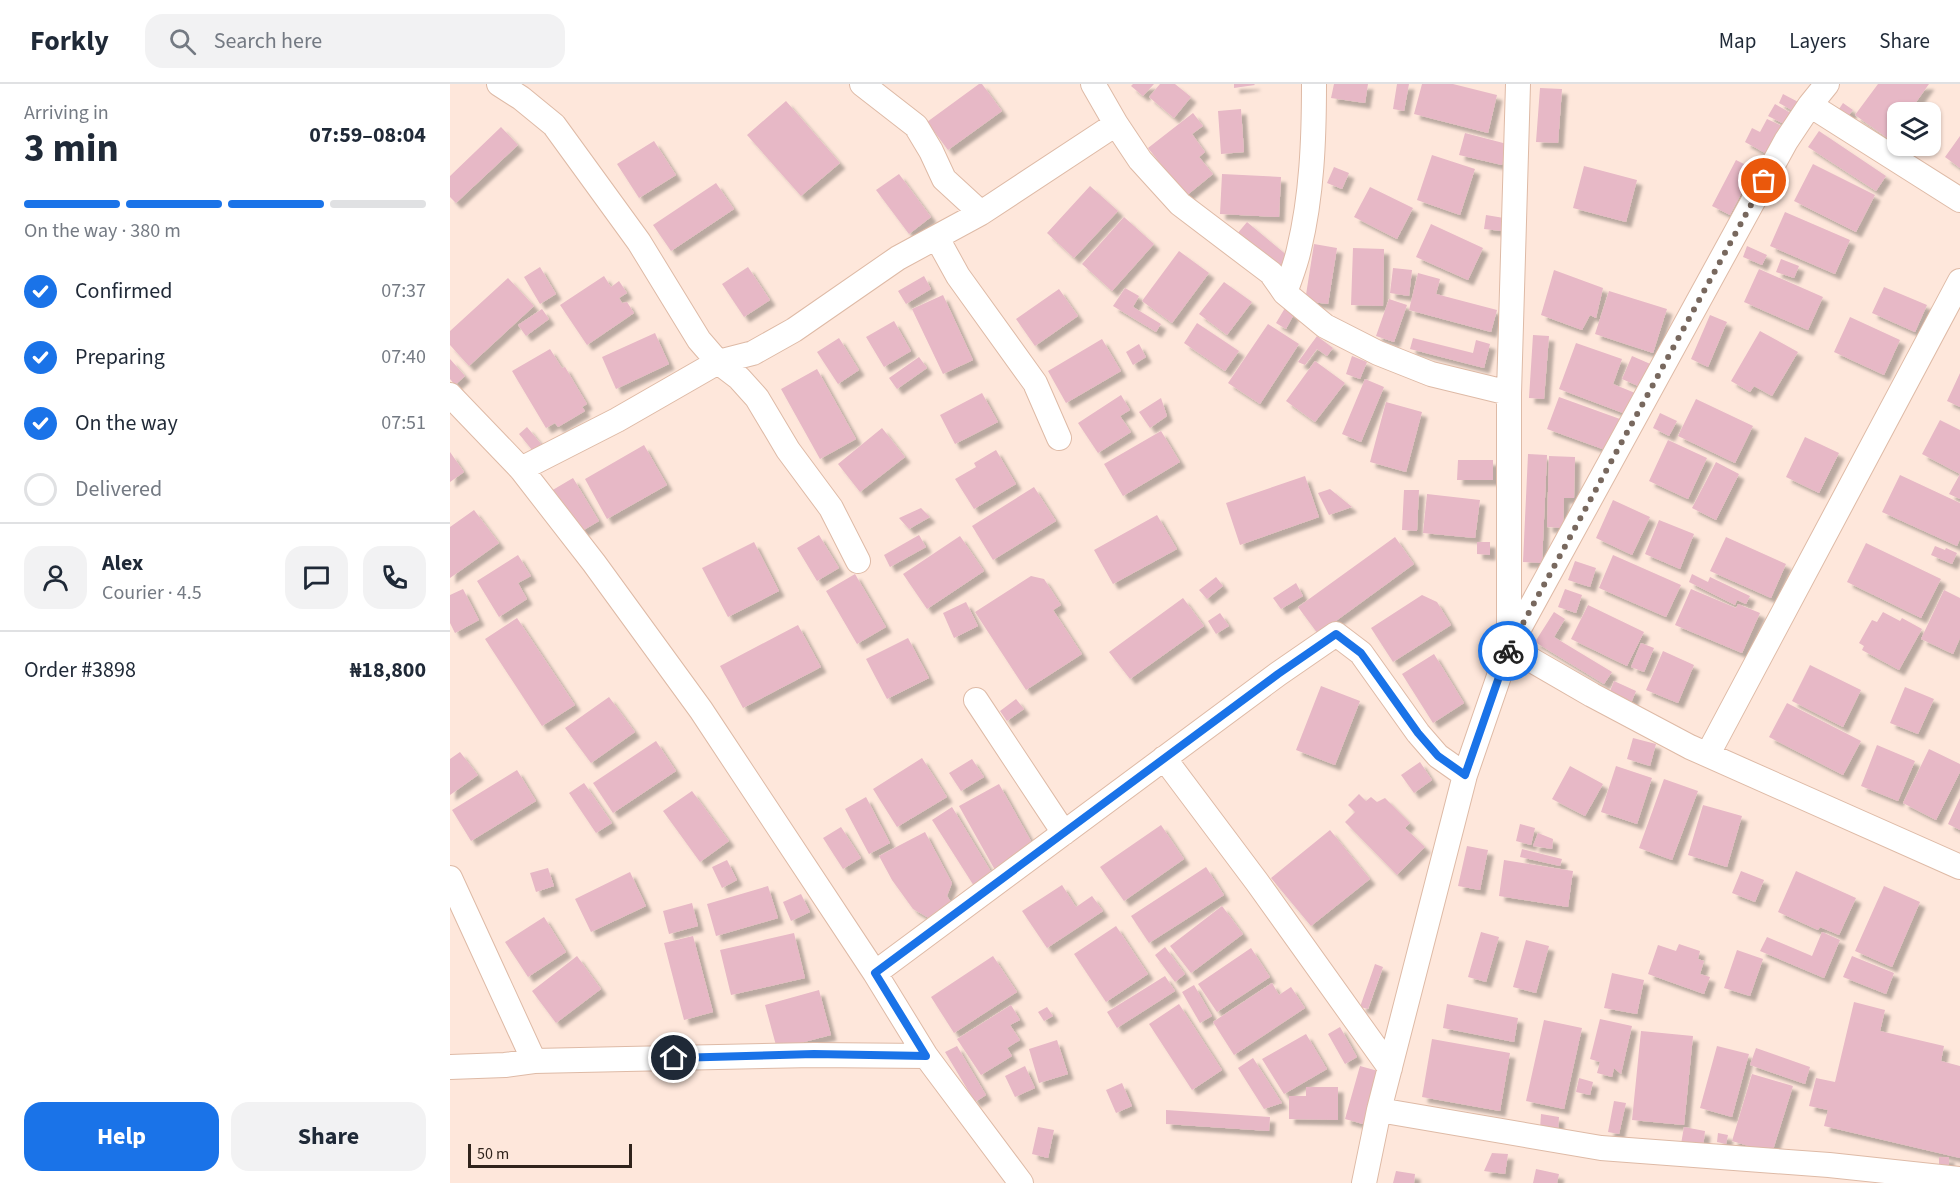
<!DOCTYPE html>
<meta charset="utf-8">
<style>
body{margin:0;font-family:"Source Sans 3",sans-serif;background:#f2f2f3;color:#1f2937;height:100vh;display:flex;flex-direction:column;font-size:22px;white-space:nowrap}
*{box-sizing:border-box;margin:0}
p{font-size:20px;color:#747a83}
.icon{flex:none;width:33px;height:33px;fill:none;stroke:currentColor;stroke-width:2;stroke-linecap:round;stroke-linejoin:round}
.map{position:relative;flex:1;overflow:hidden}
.details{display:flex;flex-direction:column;background:#fff;width:450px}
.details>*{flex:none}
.controls{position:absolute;left:1437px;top:18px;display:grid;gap:12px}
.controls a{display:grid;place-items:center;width:54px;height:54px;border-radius:12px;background:#fff;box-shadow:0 2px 4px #0004;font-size:30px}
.scale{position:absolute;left:18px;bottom:15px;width:164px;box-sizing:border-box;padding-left:6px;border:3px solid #30231b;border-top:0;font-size:16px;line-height:21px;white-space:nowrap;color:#30231b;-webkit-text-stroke:4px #fee7db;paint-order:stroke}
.pin{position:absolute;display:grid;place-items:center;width:51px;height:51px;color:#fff;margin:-26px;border:3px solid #fff;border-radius:50%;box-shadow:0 2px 6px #0007}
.courier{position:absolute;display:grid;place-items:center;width:60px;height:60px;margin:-30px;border:4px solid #1a73e8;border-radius:50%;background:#fff;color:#222;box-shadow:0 2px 8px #0007}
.summary em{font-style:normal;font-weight:700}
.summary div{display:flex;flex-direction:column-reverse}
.summary{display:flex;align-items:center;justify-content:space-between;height:102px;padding:0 24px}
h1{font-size:39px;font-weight:700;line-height:45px}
.bar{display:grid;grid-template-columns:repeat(4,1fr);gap:9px 6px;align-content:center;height:72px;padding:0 24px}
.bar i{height:8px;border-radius:4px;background:#e0e1e3}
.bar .current{background:#1a73e8}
.bar p{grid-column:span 4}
.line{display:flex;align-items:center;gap:15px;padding:0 24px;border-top:2px solid #e0e1e3}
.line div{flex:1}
.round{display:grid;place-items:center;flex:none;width:63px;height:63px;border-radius:18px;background:#f2f2f3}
ol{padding:0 24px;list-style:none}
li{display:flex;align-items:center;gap:18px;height:66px}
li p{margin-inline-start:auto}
li .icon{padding:6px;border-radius:50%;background:#1a73e8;color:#fff;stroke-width:4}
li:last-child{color:#747a83}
li i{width:33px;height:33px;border:3px solid #e0e1e3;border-radius:50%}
.button{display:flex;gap:12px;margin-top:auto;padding:12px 24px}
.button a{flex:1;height:69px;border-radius:18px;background:#1a73e8;color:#fff;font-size:24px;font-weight:700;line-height:69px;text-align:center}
.button a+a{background:#f2f2f3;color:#1f2937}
header{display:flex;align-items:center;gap:36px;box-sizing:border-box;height:84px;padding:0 30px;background:#fff;border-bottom:2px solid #e0e1e3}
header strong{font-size:28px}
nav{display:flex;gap:33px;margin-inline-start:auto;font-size:21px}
.search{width:420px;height:54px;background:#f2f2f3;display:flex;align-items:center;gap:15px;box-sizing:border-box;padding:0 21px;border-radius:18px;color:#747a83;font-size:22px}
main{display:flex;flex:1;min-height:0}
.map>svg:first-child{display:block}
.building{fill:#e7b8c6;filter:url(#shadow)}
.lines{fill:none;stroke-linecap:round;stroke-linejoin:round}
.minor-casing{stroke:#debaa6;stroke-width:26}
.minor{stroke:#fff;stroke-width:24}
.done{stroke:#78685e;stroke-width:6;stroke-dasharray:0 10.8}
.route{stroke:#1a73e8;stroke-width:8}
</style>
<header>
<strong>Forkly</strong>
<div class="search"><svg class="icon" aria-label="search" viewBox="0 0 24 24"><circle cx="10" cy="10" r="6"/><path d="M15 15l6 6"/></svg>Search here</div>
<nav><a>Map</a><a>Layers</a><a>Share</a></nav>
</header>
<main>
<section class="details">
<div class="summary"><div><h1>3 min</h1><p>Arriving in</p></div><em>07:59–08:04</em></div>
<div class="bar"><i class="current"></i><i class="current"></i><i class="current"></i><i></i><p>On the way · 380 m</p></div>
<ol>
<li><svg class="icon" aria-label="check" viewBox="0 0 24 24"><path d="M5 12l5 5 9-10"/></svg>Confirmed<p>07:37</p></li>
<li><svg class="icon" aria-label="check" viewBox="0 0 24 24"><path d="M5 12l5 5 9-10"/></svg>Preparing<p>07:40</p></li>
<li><svg class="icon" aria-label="check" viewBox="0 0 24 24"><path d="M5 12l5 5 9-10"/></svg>On the way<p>07:51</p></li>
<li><i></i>Delivered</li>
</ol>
<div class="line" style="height:108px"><a class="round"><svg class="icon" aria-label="person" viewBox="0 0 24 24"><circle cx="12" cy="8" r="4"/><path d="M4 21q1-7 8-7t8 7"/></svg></a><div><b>Alex</b><p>Courier · 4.5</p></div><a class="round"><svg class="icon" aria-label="chat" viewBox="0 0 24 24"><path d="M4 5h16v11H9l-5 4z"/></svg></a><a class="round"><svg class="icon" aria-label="phone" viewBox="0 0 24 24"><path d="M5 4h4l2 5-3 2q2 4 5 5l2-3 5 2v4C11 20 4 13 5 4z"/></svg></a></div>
<div class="line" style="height:78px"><div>Order #3898</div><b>₦18,800</b></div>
<div class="button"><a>Help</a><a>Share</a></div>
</section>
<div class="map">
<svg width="1510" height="1099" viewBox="0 0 1510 1099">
<defs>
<filter id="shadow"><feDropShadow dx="5.5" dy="5.5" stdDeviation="1.5" flood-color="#0004"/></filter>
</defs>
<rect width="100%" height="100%" fill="#fee7db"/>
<path class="building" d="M529 0H532L552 27 498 66 477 38Z
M683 0H704L693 12 681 2Z
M710 0H725L741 13 724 34 699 13Z
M784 0H804L805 1 784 4Z
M884 0H918L915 19 881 14Z
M947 0H959L954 27 943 25Z
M972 0H1003L1047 11 1038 49 964 30Z
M1428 0H1479L1459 28H1448V44L1439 55 1405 31Z
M1090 4 1112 5 1108 59 1086 58Z
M1333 10 1352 20 1347 29 1329 19Z
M336 17 390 79 351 112 297 51Z
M1393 19 1403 26 1398 32 1389 25Z
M1325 20 1344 31 1338 42 1318 32Z
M791 25 794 68 771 70 768 27Z
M743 29 753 42 742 50 755 68 749 73 763 90 736 112 698 64Z
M1317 35 1332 42 1317 70 1295 58 1302 44 1310 48Z
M51 43 68 61 6 119 0 113V92Z
M1369 47 1436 92 1426 107 1358 63Z
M1015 49 1057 60 1052 81 1009 71Z
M1510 52V84L1495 73Z
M204 57 226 91 189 114 167 80Z
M982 71 1025 85 1010 131 967 116Z
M1286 76 1304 85 1280 131 1262 122Z
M1363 80 1425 111 1406 148 1344 117Z
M1134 82 1187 96 1176 138 1123 124Z
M884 83 899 89 892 105 877 99Z
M449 90 481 133 459 150 426 106Z
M772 90 831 93 829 133 770 130Z
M266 99 284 125 221 167 203 141Z
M640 102 668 127 624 174 597 149Z
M920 103 963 124 947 155 904 133Z
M1335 128 1400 156 1385 190 1320 162Z
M1036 131 1054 134 1052 147 1034 145Z
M674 133 704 160 662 207 632 180Z
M797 138 839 173 830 184 787 150Z
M981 140 1033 164 1018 196 966 173Z
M864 160 887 164 878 220 855 217Z
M1297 162 1317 171 1312 181 1293 173Z
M903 164 934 165 933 222 901 221Z
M729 167 759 189 722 239 692 217Z
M1331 175 1349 182 1344 194 1326 188Z
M90 183 106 210 90 220 74 193Z
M298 183 320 216 294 233 272 200Z
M943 184 962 186 959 212 940 209Z
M1309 185 1373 213 1358 246 1294 218Z
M1104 186 1153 204 1146 234 1140 231 1132 246 1091 231Z
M968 189 990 195 986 210 1047 226 1041 248 959 226Z
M154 192 161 203 169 197 177 209 169 214 172 219 177 218 184 229 137 261 110 221Z
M474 192 481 205 456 220 448 207Z
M58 194 84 222 19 282 0 261V247Z
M774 198 802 218 777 251 749 230Z
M1434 203 1477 221 1465 248 1422 229Z
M675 204 689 212 683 223 711 240 706 248 663 222Z
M609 205 628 232 585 262 566 235Z
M1159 207 1217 225 1203 269 1145 250Z
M493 211 523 276 493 290 462 225Z
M939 215 957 221 944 258 926 252Z
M835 224 844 230 836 245 826 239Z
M92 225 99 235 76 252 68 241Z
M1260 231 1277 238 1258 283 1241 275Z
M1400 233 1450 256 1434 291 1384 268Z
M444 237 461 267 434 283 416 253Z
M747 239 789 267 775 287 734 259Z
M818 240 849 260 810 320 778 299Z
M1310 247 1348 268 1322 312 1304 302 1300 308 1281 297Z
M205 249 219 280 166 305 152 273Z
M1083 251 1099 252 1094 315 1079 314Z
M867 252 883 264 877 272 867 265 855 281 848 278Z
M389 254 409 286 388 300 367 268Z
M963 254 1023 269 1026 256 1040 260 1034 284 960 265Z
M652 255 671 287 616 319 598 287Z
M1126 259 1172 275 1163 300 1190 311 1181 332 1109 305Z
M689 260 696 273 683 281 676 268Z
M100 265 112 284 115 283 137 320 132 323 135 327 108 343 105 339 96 344 62 287Z
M902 272 917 278 910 295 896 290Z
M1182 272 1205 282 1195 305 1172 295Z
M469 273 477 284 447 305 439 294Z
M0 275 15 292 5 301 0 295Z
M865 277 895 299 865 338 836 317Z
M367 285 406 355 370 375 331 305Z
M1510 289V323L1497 317Z
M915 295 934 303 911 358 892 350Z
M532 309 548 338 505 360 490 331Z
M671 311 680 326 670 332 681 348 648 369 628 339Z
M1109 313 1170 335 1158 367 1097 345Z
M711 314 717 332 700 344 689 328Z
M1246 315 1303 342 1285 379 1228 352Z
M936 318 972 328 956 388 920 378Z
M1210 329 1227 337 1219 352 1203 344Z
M1490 336 1510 346V415L1499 410 1510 390 1472 370Z
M77 343 91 360 83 367 69 350Z
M432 344 455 373 410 408 388 380Z
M711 347 730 378 673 412 654 380Z
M1355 353 1389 369 1369 409 1336 393Z
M1218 356 1257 374 1238 415 1199 397Z
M194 361 217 401 157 435 135 395Z
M546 366 566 400 524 425 505 395 526 383 524 379Z
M0 368 14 388 0 398Z
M1078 370 1097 371 1092 479 1073 478Z
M1099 372 1125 373 1124 414H1114L1113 444 1097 443Z
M1008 376H1043V396H1007Z
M1266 378 1289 390 1266 436 1242 424Z
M1450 391 1510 419V455L1507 462 1432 428Z
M855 392 869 433 790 461 776 419Z
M123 394 149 437 127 450 101 407Z
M584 403 606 437 543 476 522 442Z
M880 405 902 423 879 431 868 409Z
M954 406H969L967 447 952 446Z
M977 410 1030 416 1025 454 973 449Z
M1163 416 1200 433 1182 471 1146 454Z
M471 424 480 433 459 445 449 434Z
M24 426 49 459 0 494V443Z
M707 431 727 465 663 500 644 466Z
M1209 436 1244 450 1230 485 1195 470Z
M369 451 389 484 367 497 347 464Z
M469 451 476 463 440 483 434 471Z
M510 452 534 487 477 525 453 490Z
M945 453 964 480 868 550 848 523Z
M1276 453 1336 480 1321 514 1260 487Z
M304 458 329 507 278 533 252 484Z
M1027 458H1040V471L1027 470Z
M1416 459 1491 495 1471 534 1397 498Z
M1485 462 1495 466 1496 464 1507 469 1502 480 1481 471Z
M68 471 81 492 68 499 77 515 49 533 27 497Z
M1163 471 1231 501 1216 533 1149 504Z
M1125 477 1146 484 1140 503 1118 496Z
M405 490 436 543 407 560 376 507Z
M1242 490 1258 498 1260 493 1300 512 1296 520 1287 516 1285 521 1239 498Z
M581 492 594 495 611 521 603 526 632 570 576 606 525 528Z
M766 493 773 502 757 515 749 506Z
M846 499 853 512 831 525 823 514Z
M13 505 29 536 5 549 0 539V511Z
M1115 505 1132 511 1126 529 1108 523Z
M1241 505 1286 524 1288 520 1310 529 1292 569 1225 541Z
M1494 506 1510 514V554L1503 570 1471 555Z
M972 511 987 518 1001 541 943 578 921 544Z
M733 514 754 542 680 595 659 568Z
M516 518 528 542 504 554 493 529Z
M1138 521 1194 548 1177 582 1121 555Z
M1104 528 1115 535 1104 553 1162 588 1154 600 1085 558Z
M1433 528 1450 537 1452 534 1472 545 1449 586 1412 566 1414 562 1409 559 1422 536 1427 538Z
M770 529 779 542 766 550 758 537Z
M67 534 125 621 92 642 35 555Z
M348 541 371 583 293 624 270 582Z
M458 554 479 594 437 615 416 575Z
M1191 559 1204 564 1194 588 1181 583Z
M1213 567 1244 581 1228 619 1196 606Z
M984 570 1014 619 983 639 952 590Z
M1360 581 1411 606 1393 643 1342 617Z
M1164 597 1186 607 1179 624 1157 615Z
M871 602 910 617 885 681 846 666Z
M1455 603 1484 615 1468 650 1440 639Z
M159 613 185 648 141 679 115 644Z
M566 615 574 625 557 637 550 627Z
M1337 619 1411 657 1393 691 1319 653Z
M1183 654 1206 660 1200 682 1177 675Z
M206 657 226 687 163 729 143 699Z
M1427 661 1465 677 1448 717 1411 702Z
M1479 665 1510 680V688L1486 736 1453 719Z
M10 668 28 691 0 711V675Z
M472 674 497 713 447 743 423 705Z
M522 675 534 693 511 707 499 689Z
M970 678 982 696 964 709 951 691Z
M1120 682 1153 700 1135 732 1102 715Z
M1166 682 1202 694 1187 740 1151 728Z
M67 686 86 717 21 757 2 726Z
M1214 695 1248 707 1222 776 1189 764Z
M134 699 162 739 146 749 119 709Z
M549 700 585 764 545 786 509 722Z
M242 707 279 757 250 778 213 727Z
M909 710 916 717 921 713 927 718 935 714 960 739 955 744 975 763 947 791 895 738 905 728 898 721Z
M416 713 440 759 419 770 395 725Z
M1510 714V746L1498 740Z
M1253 721 1292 732 1277 783 1238 771Z
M502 723 543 791 524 802 482 736Z
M1070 740 1085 744 1081 761 1066 757Z
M711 741 734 775 674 817 650 783Z
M391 743 411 774 393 785 373 754Z
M880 746 920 795 861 842 821 794Z
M475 748 502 799 497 812 506 826 486 838 463 825 442 796 429 772Z
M1088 749 1103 755 1102 765 1083 762Z
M1017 762 1038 766 1030 806 1008 802Z
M1072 765 1112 775 1110 782 1070 773Z
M277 776 287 796 272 804 262 783Z
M1054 776 1123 787 1118 823 1049 812Z
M756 783 774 811 699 859 681 832Z
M98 784 104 802 86 808 80 789Z
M1291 787 1314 796 1305 818 1282 809Z
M1346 787 1406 814 1389 851 1370 843 1368 846 1328 828Z
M180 788 196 822 141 848 125 815Z
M612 801 626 823 642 812 653 827 597 864 572 827Z
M318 802 328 834 266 852 257 820Z
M1434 802 1470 818 1442 883 1405 867Z
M351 810 360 828 341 837 333 818Z
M242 819 248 842 219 850 213 827Z
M772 822 793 850 741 889 720 862Z
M94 833 116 868 78 893 55 858Z
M666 842 698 890 656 918 624 870Z
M1031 848 1049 853 1036 898 1018 893Z
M1372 848 1390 856 1374 894 1310 867 1317 853 1362 872Z
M344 849 355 894 281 911 270 866Z
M243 852 263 928 234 936 214 859Z
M1076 856 1099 862 1086 909 1063 903Z
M1229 860 1250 867 1248 875 1254 877 1250 890 1260 893 1254 910 1198 890 1208 861 1226 867Z
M715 863 735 890 725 898 705 871Z
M801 864 820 893 767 928 748 900Z
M1287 866 1313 875 1300 912 1274 904Z
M127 872 151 905 106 939 82 907Z
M543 872 567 908 504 949 481 913Z
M1402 872 1444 889 1436 910 1393 893Z
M925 880 933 883 918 925 910 923Z
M1162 889 1194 896 1187 930 1154 924Z
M715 892 725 907 667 944 657 928Z
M822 899 829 911 841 903 855 924 784 971 763 938Z
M744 901 762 932 750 939 732 908Z
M369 906 381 951 327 965 315 921Z
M1404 918 1435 926 1430 947 1494 962 1491 977 1510 982V1074L1374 1042 1378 1026 1359 1022 1366 994 1385 998Z
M729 920 772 986 742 1006 699 940Z
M997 920 1068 934 1064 958 993 944Z
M561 921 570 936 560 941 570 956 557 964 562 972 531 991 507 955Z
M597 923 603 932 594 937 588 928Z
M1150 935 1182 942 1171 990 1164 984 1162 993 1147 989 1150 978 1140 975Z
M1094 936 1132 944 1114 1025 1076 1017Z
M890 943 907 973 895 980 878 950Z
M1191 947 1243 952 1234 1041 1182 1036Z
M856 950 877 985 834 1010 812 975Z
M982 955 1060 969 1050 1027 972 1013Z
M607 956 618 990 589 999 579 965Z
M507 962 536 1011 525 1018 495 968Z
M1267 962 1299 970 1282 1033 1250 1024Z
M1306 964 1360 983 1355 1000 1300 981Z
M803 974 832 1019 814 1025 788 984Z
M575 982 585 1004 565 1013 555 992Z
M910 982 928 987 913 1040 895 1035Z
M1302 990 1343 1002 1322 1069 1282 1057Z
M1129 994 1143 998 1140 1011 1126 1008Z
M672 999 682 1022 666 1029 656 1006Z
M856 1003H888V1036L839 1035V1012H856Z
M1164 1017 1176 1019 1169 1050 1158 1048Z
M716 1026 820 1033 819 1047 716 1040Z
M1091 1030 1109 1033 1108 1047 1090 1045Z
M588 1043 604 1046 598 1074 582 1070Z
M1234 1043 1255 1047 1253 1064 1231 1060Z
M1268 1049 1278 1051 1276 1060 1267 1058Z
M1042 1069 1058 1070 1055 1090 1034 1087Z
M1489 1073H1499V1087H1489Z
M1086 1085 1109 1090 1107 1099H1083Z
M946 1087 965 1090 964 1099H943Z"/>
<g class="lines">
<defs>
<path id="minor" d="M49 0 71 14 104 41 189 158 249 256 268 278 289 294 307 314 338 366 381 424 408 477
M412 0 466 42 481 67 494 95 531 129
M643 0 666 40 690 76 730 120 821 189 835 209 875 242 928 269 981 290 1059 309
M1377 0 1360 21 1336 57 1059 563 1142 611 1240 663 1510 783
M1360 21 1510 116
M487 154 508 192 585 299 609 354
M835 209C840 194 846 180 849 165 862 111 864 55 864 0
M0 311 71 385 144 479 251 626 425 889 476 972 571 1099
M71 385 167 336 268 278 303 269 344 246 448 174 531 129 666 40
M526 616 614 749
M1258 670 1510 197
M714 674 807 798 940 984
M0 794 84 977
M425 889 828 590 886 550 911 569 968 649 988 672 1015 691
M0 983 55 981 84 977 364 971 476 972
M929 1026 1151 1064 1379 1081 1510 1095
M914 1099 929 1026 1015 691 1059 563V309L1068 0"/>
</defs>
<use href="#minor" class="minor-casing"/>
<use href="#minor" class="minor"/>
</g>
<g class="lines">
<path class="done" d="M1058 567 1314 97"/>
<path class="route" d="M224 974 364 970 476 972 425 889 828 590 886 550 911 569 968 649 988 672 1015 691 1058 567"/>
</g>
</svg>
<div class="controls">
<a><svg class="icon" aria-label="layers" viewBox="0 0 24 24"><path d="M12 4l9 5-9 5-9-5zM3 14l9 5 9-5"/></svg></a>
</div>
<div class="scale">50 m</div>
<div class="pin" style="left:1314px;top:97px;background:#ea580c"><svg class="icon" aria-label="bag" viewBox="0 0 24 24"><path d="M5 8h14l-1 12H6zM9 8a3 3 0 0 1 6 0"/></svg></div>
<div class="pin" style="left:224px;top:974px;background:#1f2937"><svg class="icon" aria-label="home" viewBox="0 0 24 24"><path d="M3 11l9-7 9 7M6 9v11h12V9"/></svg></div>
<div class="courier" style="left:1058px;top:567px"><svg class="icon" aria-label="bike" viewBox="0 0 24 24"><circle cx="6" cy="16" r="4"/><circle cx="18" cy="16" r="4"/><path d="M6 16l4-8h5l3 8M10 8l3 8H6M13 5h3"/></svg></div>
</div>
</main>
